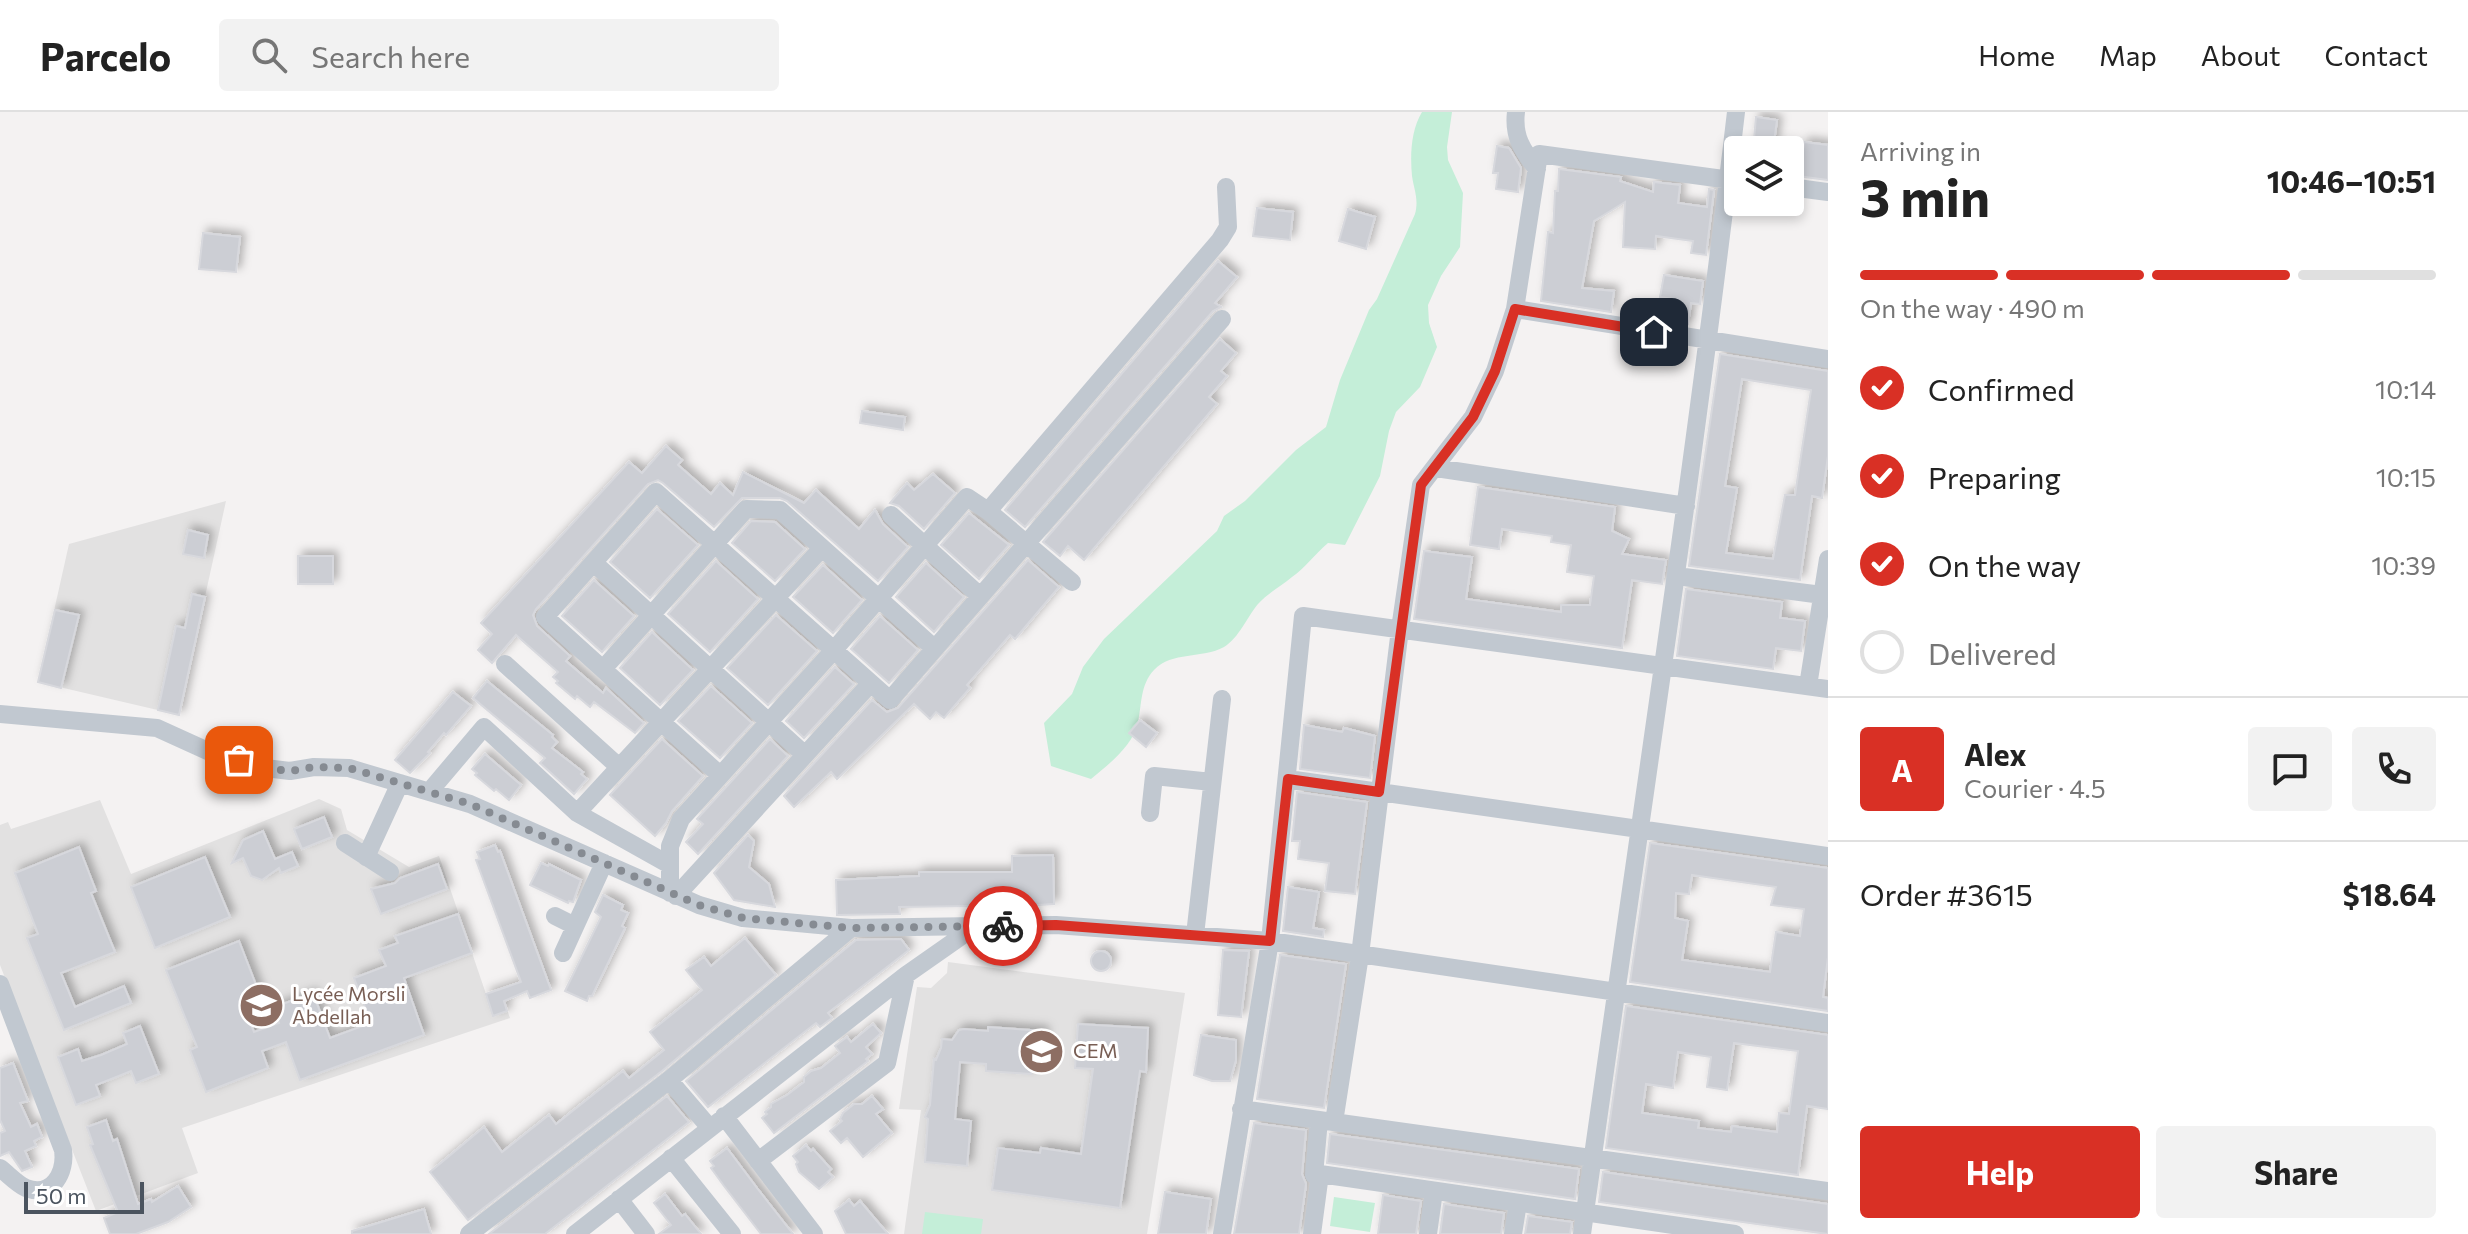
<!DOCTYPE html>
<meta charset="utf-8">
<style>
body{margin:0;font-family:Commissioner,sans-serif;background:#f2f2f2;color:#222;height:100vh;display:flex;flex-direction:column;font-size:30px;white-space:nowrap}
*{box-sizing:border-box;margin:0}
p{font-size:26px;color:#767676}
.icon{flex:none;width:44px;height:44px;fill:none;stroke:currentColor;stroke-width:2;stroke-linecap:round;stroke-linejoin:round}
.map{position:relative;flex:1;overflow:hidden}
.side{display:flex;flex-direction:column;background:#fff;width:640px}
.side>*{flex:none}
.controls{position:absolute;left:1724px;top:24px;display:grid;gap:16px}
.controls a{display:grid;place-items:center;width:80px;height:80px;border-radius:8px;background:#fff;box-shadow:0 4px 12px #0003;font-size:40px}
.scale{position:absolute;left:24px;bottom:20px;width:120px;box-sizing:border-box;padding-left:8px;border:4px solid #4b545f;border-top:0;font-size:22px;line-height:28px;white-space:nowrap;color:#4b545f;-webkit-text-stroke:6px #fff;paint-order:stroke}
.pin{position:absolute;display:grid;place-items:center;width:68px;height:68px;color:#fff;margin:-34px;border-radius:16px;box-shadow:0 4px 12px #0006}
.courier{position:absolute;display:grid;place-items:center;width:80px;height:80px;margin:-40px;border:6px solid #d93025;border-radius:50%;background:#fff;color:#222;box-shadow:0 2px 10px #0007}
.headline em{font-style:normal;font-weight:700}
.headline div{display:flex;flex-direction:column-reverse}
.headline{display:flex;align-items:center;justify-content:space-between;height:136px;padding:0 32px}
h1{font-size:52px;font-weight:700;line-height:60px}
.bar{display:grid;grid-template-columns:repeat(4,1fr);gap:12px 8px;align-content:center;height:96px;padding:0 32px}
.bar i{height:10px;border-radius:6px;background:#e0e0e0}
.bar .current{background:#d93025}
.bar p{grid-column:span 4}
.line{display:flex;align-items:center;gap:20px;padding:0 32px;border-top:2px solid #e0e0e0}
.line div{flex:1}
.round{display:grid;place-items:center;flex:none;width:84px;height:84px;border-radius:8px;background:#f2f2f2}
ol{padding:0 32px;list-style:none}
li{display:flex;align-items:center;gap:24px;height:88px}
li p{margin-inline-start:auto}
li .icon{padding:8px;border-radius:50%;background:#d93025;color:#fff;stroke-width:4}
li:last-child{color:#767676}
li i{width:44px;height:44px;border:4px solid #e0e0e0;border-radius:50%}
.action{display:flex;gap:16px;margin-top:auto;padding:16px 32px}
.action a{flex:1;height:92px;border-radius:8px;background:#d93025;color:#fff;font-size:32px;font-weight:700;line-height:92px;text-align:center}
.action a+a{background:#f2f2f2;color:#222}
header{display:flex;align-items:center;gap:48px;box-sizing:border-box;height:112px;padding:0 40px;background:#fff;border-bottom:2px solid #e0e0e0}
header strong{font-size:38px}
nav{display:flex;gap:44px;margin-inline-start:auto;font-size:28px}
.search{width:560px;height:72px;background:#f2f2f2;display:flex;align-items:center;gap:20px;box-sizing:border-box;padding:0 28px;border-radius:8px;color:#767676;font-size:30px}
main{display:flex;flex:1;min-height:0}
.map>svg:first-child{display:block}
.education{fill:#e2e1e1}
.green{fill:#c4eed8}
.building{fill:#ccced4;stroke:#d7d8dd;stroke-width:2;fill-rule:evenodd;filter:url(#shadow)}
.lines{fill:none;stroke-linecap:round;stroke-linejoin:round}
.minor{stroke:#c1c8d0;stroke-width:18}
.done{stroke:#868b92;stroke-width:8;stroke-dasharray:0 14.4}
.route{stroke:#d93025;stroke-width:10}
.labels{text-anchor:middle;stroke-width:6;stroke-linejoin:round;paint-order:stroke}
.education-label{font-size:20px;fill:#785e54;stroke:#fff;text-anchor:start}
</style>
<header>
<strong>Parcelo</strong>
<div class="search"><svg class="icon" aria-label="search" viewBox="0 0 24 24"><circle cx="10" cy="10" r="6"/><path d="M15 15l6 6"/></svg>Search here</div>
<nav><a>Home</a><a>Map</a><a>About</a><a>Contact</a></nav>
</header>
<main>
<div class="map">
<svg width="1828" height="1122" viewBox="0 0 1828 1122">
<defs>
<filter id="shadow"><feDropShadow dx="4.5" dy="-4.5" stdDeviation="4" flood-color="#0004"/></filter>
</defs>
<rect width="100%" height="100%" fill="#f4f2f2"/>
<path class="education" d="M226 389 179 603 38 570 69 432Z
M319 687 341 697 347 718 409 755 439 744 486 882 500 877 510 906 182 1016 198 1061 96 1099 0 853V713L8 710 11 717 100 688 131 762Z
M948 850 1185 881 1147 1122H904L921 998 899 997 917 875 931 876 947 861Z"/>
<path class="green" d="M1422 0H1452L1447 35 1448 48 1463 81 1460 135 1441 164 1428 193 1429 211 1437 235 1420 275 1396 300 1389 319 1380 364 1345 433 1328 431C1315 442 1305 456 1292 465 1280 475 1269 480 1258 492 1247 505 1239 526 1224 535 1202 547 1172 539 1154 558 1140 573 1142 592 1138 610 1133 634 1109 652 1091 667L1051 654 1044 611 1072 582 1083 555 1104 527 1217 419 1224 404 1245 389 1296 338 1326 315 1340 268 1369 198 1377 187 1415 102C1419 87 1414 78 1412 64 1410 43 1411 18 1422 0Z
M1334 1085 1375 1091 1370 1120 1330 1114Z
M925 1100 983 1107 981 1122H922Z"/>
<path class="building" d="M1756 5 1777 8 1773 38H1753Z
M1804 30 1828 33V68L1790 63V53L1801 54Z
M1497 34 1509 36 1521 56 1518 80 1496 77 1498 61H1493Z
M1559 57 1621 65 1620 69 1653 80 1654 70 1680 73 1678 91 1707 95 1709 77 1714 78 1706 143 1691 141 1693 129 1656 124 1655 137 1623 135 1625 90 1594 109 1582 176 1614 179 1611 200 1541 189 1548 120 1553 121 1555 79H1558Z
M1257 96 1293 100 1290 128 1253 124Z
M1348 97 1375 105 1366 137 1339 129Z
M203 121 240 125 236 160 199 157Z
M1218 149 1237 165 1215 191 1221 195 1213 199 1025 415 1005 398Z
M1664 163 1703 169 1700 192 1691 191 1688 212 1671 210 1674 187 1660 185Z
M1220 227 1236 241 1221 259 1227 264 1209 285 1217 292 1084 448 1068 434 1060 444 1043 430Z
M1720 242 1828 259V344L1822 386 1812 384 1800 468 1689 454ZM1742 267 1811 278 1795 383H1785L1773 447 1726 441 1737 376 1725 374Z
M862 299 905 305 903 318 860 311Z
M666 334 682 348 678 353 711 382 720 371 733 383 743 360 804 391 816 378 859 417 875 398 883 412 908 435 878 469 787 389 780 386H742L714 415 663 371 658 368 648 372 536 497 533 503 537 514 570 544 566 549 603 581 606 576 644 611 635 621 594 590 590 595 577 584 575 587 556 571 558 569 553 565 558 560 516 523 492 551 478 538 492 522 481 511 629 350 642 361Z
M933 362 955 381 924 417 899 394 890 391 907 371 914 378Z
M1478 375 1615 395 1612 419 1629 427 1622 442 1666 448 1662 472 1632 468 1622 536 1414 507 1424 439 1472 445 1466 487 1561 500V493H1590L1594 464 1567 460 1571 433 1551 430 1552 424 1502 417 1499 437 1470 433Z
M657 397 698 433 650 486 610 450Z
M969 401 1009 433 979 467 941 433Z
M751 409 775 410 805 437 775 469 732 431Z
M188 418 208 423 204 446 183 442Z
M298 444H333V472H298Z
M1028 448 1059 475 1015 527 1010 523 967 573 970 576 944 606 936 600 930 607 914 592 837 667 831 660 794 695 784 684 872 588 887 600 898 596Z
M716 449 758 487 710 540 668 502Z
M926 451 964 485 934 520 896 485Z
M823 453 862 488 833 521 793 485Z
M594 468 634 504 602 540 562 504Z
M1686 477 1782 490 1780 506 1805 509 1801 539 1776 536 1773 557 1677 544Z
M192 482 205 485 179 603 158 598 176 514 185 516Z
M55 498 79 503 61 576 38 570Z
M776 503 817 539 768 593 727 556Z
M880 504 918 538 889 571 851 537Z
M652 520 693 558 660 593 620 556Z
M835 555 854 572 804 626 786 609Z
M487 569 553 623 552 625 557 630 552 636 583 660 581 662 587 667 574 682 540 651 545 646 473 586Z
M711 574 752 611 720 646 678 609Z
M453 580 471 594 446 623 444 621 428 640 430 641 410 661 395 648Z
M1140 608 1157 621 1146 635 1129 621Z
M1304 613 1342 620 1344 616 1375 624 1370 666 1300 657Z
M662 627 703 664 672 699 666 711 655 724 610 683Z
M770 627 788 644 698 742 686 730 703 712 697 707Z
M485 642 521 673 509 688 496 677 494 679 475 663 477 661 472 657Z
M1297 680 1367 690 1355 782 1325 779 1329 751 1298 747 1300 729H1292Z
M324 705 332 725 302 737 294 717Z
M263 719 275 747 292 740 298 754 281 761 279 756 262 768 251 764 243 746 232 751 243 728Z
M748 723 754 729 749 755 769 772 775 795 734 788 714 761Z
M1650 731 1828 756V845L1823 885 1828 886V899L1630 870ZM1692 763 1776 775 1771 793 1804 797 1800 824 1776 820 1770 860 1682 848 1688 809 1675 806 1676 781 1689 782Z
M495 733 498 740 500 739 551 878 530 886 527 879 504 889 507 899 493 904 486 882 521 870 476 748 480 747 477 740Z
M79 735 96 779 91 781 115 840 61 861 75 895 124 874 131 891 64 918 27 826 38 822 15 761Z
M1053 743 1054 792 973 797V794L899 795 900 802 837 803 836 768 919 764V760H1012V744Z
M205 745 230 805 155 836 131 775Z
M541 751 548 754 549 752 581 768 573 790 569 789 568 791 530 773Z
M438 752 447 777 381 802 371 777 395 771 400 766Z
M1288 775 1319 780 1313 816 1324 818 1323 825 1283 819Z
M603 783 623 793 621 798 628 801 622 814 625 816 592 884H589L587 889 565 879 601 805 595 800Z
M458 802 472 841 404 866 424 923 300 968 286 930 262 939 268 956 206 980 190 938 197 935 166 858 239 829 263 891 245 898 254 920 279 911 274 895 313 881 330 926 371 911 354 866 386 854 379 838 398 831 395 824Z
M745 826 776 863 662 959 468 1108 430 1060 484 1015 502 1040 549 1003 556 1012 623 959 629 966 664 938 650 920 702 878 686 858 704 845 711 854Z
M901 827 909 838 828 901 832 906 820 915 816 911 708 995 686 969 856 828Z
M1223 838 1249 839 1241 905 1218 903Z
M1091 849a10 10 0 1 1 20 0a10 10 0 1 1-20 0Z
M1280 843 1346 852 1324 996 1257 987Z
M1626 894 1828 923V997L1807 994 1798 1063 1606 1036ZM1734 931 1798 939 1789 1002 1779 1001 1777 1020 1732 1014 1731 1020 1698 1016 1699 1009 1642 1001 1646 972 1673 976 1678 940 1711 945 1707 975 1727 978Z
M873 912 881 921 866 935 872 942 866 947 868 949 774 1021 762 1006 767 1002 765 1000 771 995V992L787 983 804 970V965L811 959 821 956 840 941 835 934 847 925 851 930Z
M1078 912 1148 916 1146 960 1140 959 1120 1096 992 1078 998 1036 1040 1041 1041 1036 1081 1042 1093 957 1075 956Z
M140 914 159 962 136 971 131 959 96 973 100 984 76 993 58 945 78 937 82 949 101 943 127 932 123 921Z
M988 915 1044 919 1042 948 1032 947 1031 962 986 959V952L960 950 955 1007 971 1009 967 1054 925 1050 928 1007 925 1005 930 993 934 947 936 948 941 936 942 927 952 928 959 918 964 917 988 919Z
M1201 923 1236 928V948L1230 969H1212L1194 963Z
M13 951 28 989 20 991 31 1015 37 1012 42 1025 34 1029 36 1034 25 1039 32 1055 22 1059 9 1040 0 1044V1021L5 1019 0 1008V956Z
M667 984 689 1010 545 1122H489Z
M872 984 883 997 876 1002 892 1021 863 1045 847 1026 841 1031 830 1019 842 1009 840 1007 843 1001 854 992H862Z
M106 1008 113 1029 117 1027 138 1092 151 1087 152 1090 178 1074 191 1095 168 1110 136 1122H110L104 1106 118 1100 90 1033 93 1032 87 1015Z
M1254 1011 1306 1018 1302 1062 1306 1072 1299 1122H1234Z
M1330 1022 1579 1057 1575 1087 1327 1051Z
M806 1033 811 1039 813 1037 831 1057 828 1060 833 1065 819 1077 799 1060 796 1052 798 1050 793 1044Z
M727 1036 757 1076 793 1122H761L724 1074 711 1056 714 1054 710 1049Z
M1603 1060 1828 1092V1122L1599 1090Z
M1165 1080 1211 1087 1206 1122H1158Z
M665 1082 682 1104 685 1102 701 1122H659L671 1113 654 1091Z
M1383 1083 1421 1089 1416 1122H1378Z
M849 1088 854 1094 860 1089 888 1122H846L835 1099Z
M1444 1092 1504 1101 1501 1122H1440Z
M424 1097 431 1122H352V1119Z
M1528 1104 1572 1110 1570 1122H1525Z"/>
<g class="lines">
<path class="minor" d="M1516 0C1513 24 1522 38 1537 57
M1790 75 1828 80
M1515 197 1828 247
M1436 356 1686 394
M988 399 1220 128 1228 115 1226 75
M891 403 980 484
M594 451 804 642
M1677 464 1822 483
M505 552 619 655
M603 557 746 397 780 398 934 536
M1808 574 1828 447
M0 602 157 616 212 641 265 656 290 659 314 655 349 656 470 692 699 793 743 806 851 816 976 814
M720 663 545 505 656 380 890 588 1222 207
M1288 667 1828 744
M429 680 484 615 577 701 668 752
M577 701 822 436
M1150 701 1154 664 1212 670
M345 731 390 760
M366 745 400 671
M670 781V734L681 707 833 539 967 385 988 399 1072 470
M676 784 870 572
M555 804 575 814
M1195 823 1222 587
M563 841 604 751
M0 872 63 1038C66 1060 53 1086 26 1076 17 1072 8 1062 0 1056
M669 968 710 1016
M1241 997 1828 1079
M724 1004 814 1122
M1319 1008 1314 1063 1320 1062
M1334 1010 1360 843 1400 517 1421 373 1473 305 1495 259 1515 197 1539 42 1738 69
M671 1046 732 1122
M758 1049 887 951 906 863
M619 1087 646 1122
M469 1122 669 968 851 816
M575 1122 906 863 976 814 1056 813 1270 829 1828 911
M1222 1122 1270 829 1303 504 1828 577
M1312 1122 1320 1062 1735 1122
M1428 1122 1434 1079
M1513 1122 1518 1091
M1582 1122C1634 748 1692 375 1736 0"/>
</g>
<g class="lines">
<path class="done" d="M239 648 265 656 290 659 314 655 349 656 470 692 699 793 743 806 851 816 1003 814"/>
<path class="route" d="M1003 814 1056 813 1270 829 1288 667 1379 680 1421 373 1473 305 1495 259 1515 197 1654 220"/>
</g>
<defs>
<symbol id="school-disc" viewBox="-11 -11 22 22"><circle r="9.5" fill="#8d6e63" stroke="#fff"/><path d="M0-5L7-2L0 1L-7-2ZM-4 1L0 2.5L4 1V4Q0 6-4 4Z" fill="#fff"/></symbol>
</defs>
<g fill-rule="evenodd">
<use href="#school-disc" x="236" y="868" width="51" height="51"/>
<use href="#school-disc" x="1016" y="914" width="51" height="51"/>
</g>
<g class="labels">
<g class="education-label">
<text x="292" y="889">Lycée Morsli<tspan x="292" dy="23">Abdellah</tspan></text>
<text x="1073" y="946">CEM</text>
</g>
</g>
</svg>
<div class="controls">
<a><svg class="icon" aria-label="layers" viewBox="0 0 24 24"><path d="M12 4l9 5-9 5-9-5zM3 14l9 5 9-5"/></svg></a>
</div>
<div class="scale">50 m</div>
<div class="pin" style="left:239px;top:648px;background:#ea580c"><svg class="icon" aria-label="bag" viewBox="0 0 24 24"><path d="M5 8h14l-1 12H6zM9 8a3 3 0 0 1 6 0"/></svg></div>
<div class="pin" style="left:1654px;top:220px;background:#1f2937"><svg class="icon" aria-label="home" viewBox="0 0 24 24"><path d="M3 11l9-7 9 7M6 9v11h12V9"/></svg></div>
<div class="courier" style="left:1003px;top:814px"><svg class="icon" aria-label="bike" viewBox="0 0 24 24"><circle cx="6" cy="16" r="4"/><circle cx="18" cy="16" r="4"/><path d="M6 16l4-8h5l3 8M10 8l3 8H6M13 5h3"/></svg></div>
</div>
<section class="side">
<div class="headline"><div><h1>3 min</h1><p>Arriving in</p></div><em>10:46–10:51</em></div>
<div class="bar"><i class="current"></i><i class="current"></i><i class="current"></i><i></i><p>On the way · 490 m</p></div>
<ol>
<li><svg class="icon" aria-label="check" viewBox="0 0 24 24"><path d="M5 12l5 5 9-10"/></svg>Confirmed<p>10:14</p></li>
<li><svg class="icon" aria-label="check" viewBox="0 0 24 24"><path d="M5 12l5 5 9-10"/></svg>Preparing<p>10:15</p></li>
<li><svg class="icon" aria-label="check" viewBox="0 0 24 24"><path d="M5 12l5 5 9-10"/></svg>On the way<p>10:39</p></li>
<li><i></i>Delivered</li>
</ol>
<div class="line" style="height:144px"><b class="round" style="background:#d93025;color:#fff">A</b><div><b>Alex</b><p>Courier · 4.5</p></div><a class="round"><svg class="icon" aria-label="chat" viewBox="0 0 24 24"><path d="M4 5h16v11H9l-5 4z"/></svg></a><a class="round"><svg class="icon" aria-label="phone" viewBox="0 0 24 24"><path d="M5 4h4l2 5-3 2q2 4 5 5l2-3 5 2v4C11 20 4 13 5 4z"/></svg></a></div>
<div class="line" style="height:104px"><div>Order #3615</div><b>$18.64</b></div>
<div class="action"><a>Help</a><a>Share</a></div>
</section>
</main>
